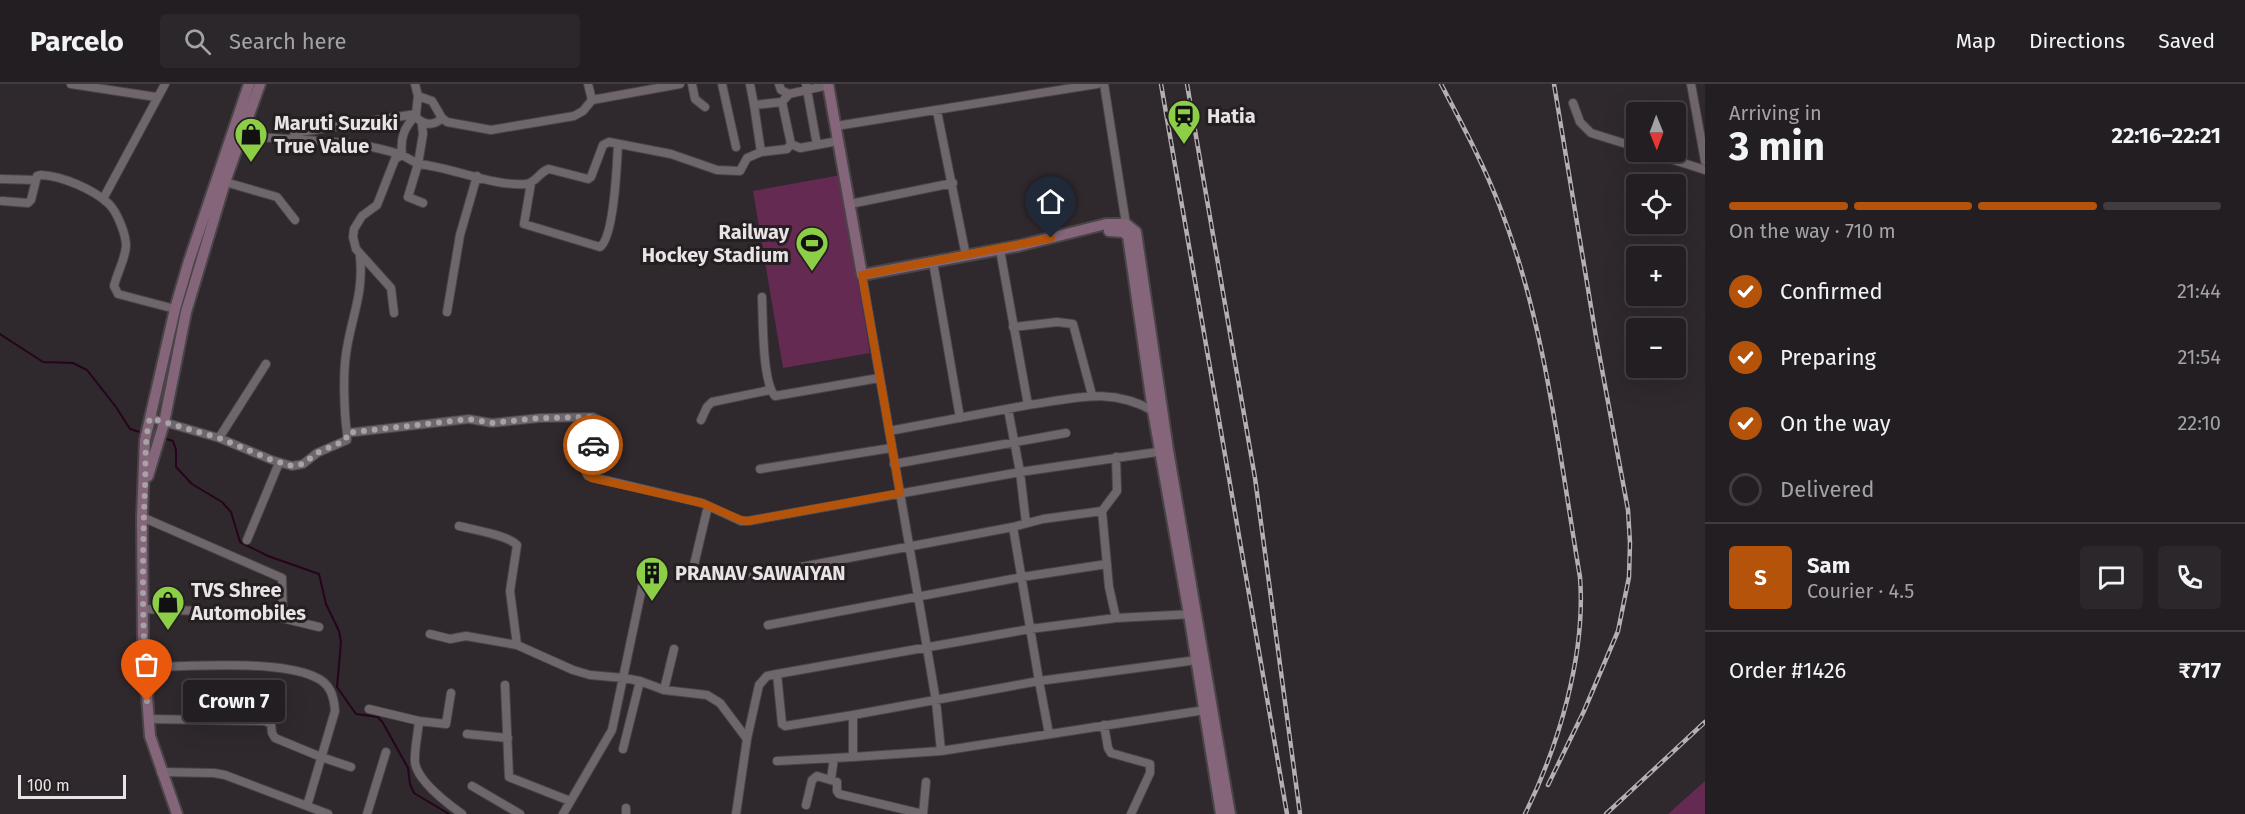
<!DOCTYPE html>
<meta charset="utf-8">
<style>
body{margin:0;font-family:"Fira Sans",sans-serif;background:#2b272a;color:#f1f3f6;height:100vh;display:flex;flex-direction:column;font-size:22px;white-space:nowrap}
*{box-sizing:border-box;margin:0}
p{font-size:20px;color:#a3a2a5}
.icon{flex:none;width:33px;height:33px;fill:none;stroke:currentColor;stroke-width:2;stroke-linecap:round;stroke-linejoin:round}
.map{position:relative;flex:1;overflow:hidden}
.details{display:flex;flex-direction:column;background:#231e21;width:540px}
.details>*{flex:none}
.needle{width:39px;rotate:179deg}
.buttons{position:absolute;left:1626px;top:18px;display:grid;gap:12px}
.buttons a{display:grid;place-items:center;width:60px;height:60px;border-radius:6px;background:#231e21;box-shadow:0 6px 24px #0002,0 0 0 2px #403c3f;font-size:30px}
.scale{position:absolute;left:18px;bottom:15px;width:108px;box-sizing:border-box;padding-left:6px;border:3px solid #e8e4e6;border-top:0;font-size:16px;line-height:21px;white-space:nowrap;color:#e8e4e6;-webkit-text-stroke:4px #251f22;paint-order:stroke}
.pin{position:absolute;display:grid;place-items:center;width:51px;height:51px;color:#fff;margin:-62px -26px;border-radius:50% 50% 50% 0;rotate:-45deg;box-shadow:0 0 6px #0007}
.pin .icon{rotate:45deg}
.courier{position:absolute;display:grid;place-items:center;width:60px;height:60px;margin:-30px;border:4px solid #b45309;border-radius:50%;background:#fff;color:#222;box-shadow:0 2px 8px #0007}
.bubble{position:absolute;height:42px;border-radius:6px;background:#231e21;box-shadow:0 6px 24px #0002,0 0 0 2px #403c3f;font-size:20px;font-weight:700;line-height:42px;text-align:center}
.headline em{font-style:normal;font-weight:700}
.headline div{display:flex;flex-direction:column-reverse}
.headline{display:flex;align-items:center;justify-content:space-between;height:102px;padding:0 24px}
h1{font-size:39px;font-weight:700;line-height:45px}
.bar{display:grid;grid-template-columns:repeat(4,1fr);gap:9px 6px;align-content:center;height:72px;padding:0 24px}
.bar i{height:8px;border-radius:4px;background:#403c3f}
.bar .on{background:#b45309}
.bar p{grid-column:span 4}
.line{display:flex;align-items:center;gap:15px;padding:0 24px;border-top:2px solid #403c3f}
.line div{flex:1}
.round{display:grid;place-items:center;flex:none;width:63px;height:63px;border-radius:6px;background:#2b272a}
ol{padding:0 24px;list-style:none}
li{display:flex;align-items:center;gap:18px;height:66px}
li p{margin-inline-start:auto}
li .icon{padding:6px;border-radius:50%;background:#b45309;color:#fff;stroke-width:4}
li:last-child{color:#a3a2a5}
li i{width:33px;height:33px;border:3px solid #403c3f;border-radius:50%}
header{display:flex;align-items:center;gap:36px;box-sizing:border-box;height:84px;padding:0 30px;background:#231e21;border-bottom:2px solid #403c3f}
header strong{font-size:28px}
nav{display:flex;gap:33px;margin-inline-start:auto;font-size:21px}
.search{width:420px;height:54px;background:#2b272a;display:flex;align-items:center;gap:15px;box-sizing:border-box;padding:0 21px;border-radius:6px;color:#a3a2a5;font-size:22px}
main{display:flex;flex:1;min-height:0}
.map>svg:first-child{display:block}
.green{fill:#652a52}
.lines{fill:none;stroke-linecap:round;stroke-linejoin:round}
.stream{stroke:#27041d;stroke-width:2}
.street-casing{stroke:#494447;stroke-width:10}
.secondary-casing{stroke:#494447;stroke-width:14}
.street{stroke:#6e666b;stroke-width:8}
.secondary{stroke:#846579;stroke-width:10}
.rail-casing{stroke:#b4b0b2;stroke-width:4.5}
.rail{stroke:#251f22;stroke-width:2;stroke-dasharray:7;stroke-linecap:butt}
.done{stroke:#a7a2a5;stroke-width:6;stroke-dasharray:0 10.8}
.route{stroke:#b45309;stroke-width:8}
.labels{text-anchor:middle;stroke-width:6;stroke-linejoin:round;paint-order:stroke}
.poi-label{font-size:20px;font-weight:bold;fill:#e8e4e6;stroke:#251f22;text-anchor:start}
</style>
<header>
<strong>Parcelo</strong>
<div class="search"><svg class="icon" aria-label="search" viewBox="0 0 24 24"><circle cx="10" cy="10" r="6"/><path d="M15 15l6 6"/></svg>Search here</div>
<nav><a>Map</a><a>Directions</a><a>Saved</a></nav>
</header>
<main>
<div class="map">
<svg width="1705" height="730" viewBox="0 0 1705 730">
<rect width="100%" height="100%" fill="#2f282c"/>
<path class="green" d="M841 91 870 269 783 284 753 107Z
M1705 697V730H1668Z"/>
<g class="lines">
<path class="stream" d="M0 250 43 278 73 279 87 286 116 323 130 345 143 349
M163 354 173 357 176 366V383L192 400 222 418 231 428 240 458 268 472 319 490 326 520 339 547 341 558 337 603 356 630 378 633 383 639 408 684 410 700 414 709 449 730"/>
<defs>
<path id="street" d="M71 0 156 13
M692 0 695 15 705 23
M722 0 736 63
M750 0 754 21
M779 0 781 6 789 10
M806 0 817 61
M1104 0 1126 140
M1691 0 1705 77
M829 4 824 2 789 10 782 18 791 60 800 64 838 57
M418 12 432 17 442 34 447 38 491 46 574 32 583 27 592 16 588 0
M592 16 680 0
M782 18 754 21 761 68 787 65 791 60
M1573 19 1580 38 1591 49 1636 63
M937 27 966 172
M836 42 1097 0
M294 49 416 30 418 12 415 0
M240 51C294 58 349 53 402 71 400 54 404 44 415 32 423 41 433 43 442 34
M1649 68 1705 86
M0 95 35 96
M225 98 277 113 295 136
M531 99 524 140 600 163C614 153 617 80 618 60
M103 115 165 0
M2 117 28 119 31 116 37 92 41 91C62 92 93 105 109 120 117 128 126 150 126 162 125 176 117 189 114 202L118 210 175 225
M423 119 408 113 418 80C451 83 495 103 526 100 536 99 540 87 549 85L588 95 591 93 603 61 609 58 671 70 717 86 740 87 747 74 761 68
M850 120 953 99
M933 178 960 334
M862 191 922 535 936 617 941 667 1205 626
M762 213C763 234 762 298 775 312L879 294
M447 228 460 151 477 92
M394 229 391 204 356 165 353 153 354 145 362 132 377 121 395 75 402 71 418 80 423 50 422 41 426 40
M1013 243 1057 238 1073 240 1092 311
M1028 321C1073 315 1110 302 1153 327
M1008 325 1020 388 1026 439
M150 334 219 354 272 376 292 382 303 380 317 369 347 356V349L469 335 492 339 540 334 593 333 599 336 586 388 588 392 702 419 741 437H748L1020 388 1164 367
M701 336 707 323 712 318 770 306
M889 347 1028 321 1000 166
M347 349C344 328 343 291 346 270 351 234 364 210 360 173
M219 354 266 280
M894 380 1066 349
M760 385 891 364
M1102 427 1117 407 1116 373
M142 433 282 494 283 534
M459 442C475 446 507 451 517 461L510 507 517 561 573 586 590 591 624 594 640 597 664 606 707 611 720 619 747 655
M247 456 279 379
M693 485 708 422
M753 492 1013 443
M142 525 261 529 319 543
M768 541 1022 493 1107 480
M430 550 450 555 466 552 517 561
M144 583C189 583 276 575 315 593 330 599 334 612 335 627L307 722
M505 601 509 693 570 717
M664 606 674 565
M369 625 419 637 446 640 451 609
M853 631 785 642 782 640 777 590 1030 545 1116 534
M148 635 265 637 271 640 272 649 275 654 321 673 351 683
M419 637C418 650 414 666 415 679 418 697 448 720 462 730
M1104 641 1108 664 1111 669 1150 680V689L1131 730
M467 650 508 654
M1049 650 1039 597 1197 576
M623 665 640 597
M941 667 853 673V631L1039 597 1013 443 1043 435 1102 427 1109 503 1116 534 1194 530
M777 677 853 673
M161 688 214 689 225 691 328 730
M831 695 834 674
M472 702 520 730
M806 721 812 696 817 692 837 698V707L839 710 923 730
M367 730 386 668
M563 730 612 646 643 499
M626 730V724
M736 730 747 655 759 601 767 592 777 590
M923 730 926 698"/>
<path id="secondary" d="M828 0 862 191 1018 162 1106 140H1126L1136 148 1168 366 1230 730
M1109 147 1123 148 1128 152 1153 327 1189 530 1221 730
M148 392 164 339 186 228 225 98 260 0
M177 730 150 652 143 560 142 433 145 356 175 225 189 177 249 0"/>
</defs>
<use href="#street" class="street-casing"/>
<use href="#secondary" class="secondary-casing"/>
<use href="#street" class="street"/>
<use href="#secondary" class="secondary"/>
<defs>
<path id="rail" d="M1161 0 1287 730
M1187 0 1255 394 1300 730
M1441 0C1462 40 1484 81 1500 123 1546 241 1559 370 1580 493 1586 570 1559 661 1525 730
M1548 701 1584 627 1618 547 1629 493 1630 459 1628 426 1596 253 1554 0
M1606 730 1705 638"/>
</defs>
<use href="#rail" class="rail-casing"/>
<use href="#rail" class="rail"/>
</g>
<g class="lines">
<path class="done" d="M147 617C142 545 142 474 145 402 146 379 144 357 150 334L219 354 272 376 292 382 303 380 317 369 346 356 347 349 469 335 492 339 540 334 593 333 599 336 593 361"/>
<path class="route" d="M593 361 586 388 591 394 702 419 741 436 748 437 900 409 862 191 1051 154"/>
</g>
<defs>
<symbol id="station-pin" viewBox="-11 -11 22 30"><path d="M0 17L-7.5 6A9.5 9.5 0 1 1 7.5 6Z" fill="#8cce46" stroke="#251f22"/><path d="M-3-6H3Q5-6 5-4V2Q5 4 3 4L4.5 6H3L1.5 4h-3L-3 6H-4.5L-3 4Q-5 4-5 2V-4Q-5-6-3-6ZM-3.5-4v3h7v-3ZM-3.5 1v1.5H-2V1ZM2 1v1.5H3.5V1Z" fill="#111"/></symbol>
<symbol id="shop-pin" viewBox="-11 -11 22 30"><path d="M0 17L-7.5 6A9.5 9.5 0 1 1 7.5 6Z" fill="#8cce46" stroke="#251f22"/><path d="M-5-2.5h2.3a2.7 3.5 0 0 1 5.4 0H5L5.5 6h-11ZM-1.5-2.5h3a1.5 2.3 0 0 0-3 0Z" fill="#111"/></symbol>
<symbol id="stadium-pin" viewBox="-11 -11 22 30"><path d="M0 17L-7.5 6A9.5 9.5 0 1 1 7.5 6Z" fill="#8cce46" stroke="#251f22"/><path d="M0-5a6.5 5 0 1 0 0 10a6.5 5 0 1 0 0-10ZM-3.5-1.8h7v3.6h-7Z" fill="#111"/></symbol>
<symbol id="building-pin" viewBox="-11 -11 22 30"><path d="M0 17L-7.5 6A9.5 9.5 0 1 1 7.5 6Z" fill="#8cce46" stroke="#251f22"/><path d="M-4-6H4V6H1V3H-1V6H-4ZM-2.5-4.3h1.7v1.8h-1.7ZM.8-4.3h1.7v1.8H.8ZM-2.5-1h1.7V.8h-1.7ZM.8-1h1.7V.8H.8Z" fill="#111"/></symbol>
</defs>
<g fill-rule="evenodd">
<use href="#station-pin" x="1165" y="13" width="38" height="52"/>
<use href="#shop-pin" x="232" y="31" width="38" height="52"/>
<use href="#stadium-pin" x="793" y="140" width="38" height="52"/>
<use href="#building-pin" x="633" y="470" width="38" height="52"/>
<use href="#shop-pin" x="149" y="499" width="38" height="52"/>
</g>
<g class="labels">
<g class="poi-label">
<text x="1207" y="39">Hatia</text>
<text x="274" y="46">Maruti Suzuki<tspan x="274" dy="23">True Value</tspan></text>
<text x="789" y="155" text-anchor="end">Railway<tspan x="789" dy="23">Hockey Stadium</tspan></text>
<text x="675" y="496">PRANAV SAWAIYAN</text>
<text x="191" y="513">TVS Shree<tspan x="191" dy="23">Automobiles</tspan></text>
</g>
</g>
</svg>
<div class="buttons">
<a><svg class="needle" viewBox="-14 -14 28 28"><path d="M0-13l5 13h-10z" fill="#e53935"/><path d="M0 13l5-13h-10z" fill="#a3a2a5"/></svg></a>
<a><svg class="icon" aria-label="locate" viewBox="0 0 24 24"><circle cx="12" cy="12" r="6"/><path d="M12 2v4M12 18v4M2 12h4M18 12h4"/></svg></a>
<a>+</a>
<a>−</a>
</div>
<div class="scale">100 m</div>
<div class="pin" style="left:147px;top:617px;background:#ea580c"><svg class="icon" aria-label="bag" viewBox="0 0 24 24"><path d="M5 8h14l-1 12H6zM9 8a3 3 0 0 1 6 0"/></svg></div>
<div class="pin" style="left:1051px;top:154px;background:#1f2937"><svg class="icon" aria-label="home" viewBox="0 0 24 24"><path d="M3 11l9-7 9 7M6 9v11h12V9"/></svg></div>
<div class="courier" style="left:593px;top:361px"><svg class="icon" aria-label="car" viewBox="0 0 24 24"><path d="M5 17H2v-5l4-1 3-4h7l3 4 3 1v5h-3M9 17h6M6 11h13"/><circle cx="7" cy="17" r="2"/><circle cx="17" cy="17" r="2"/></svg></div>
<div class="bubble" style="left:183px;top:596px;width:102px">Crown 7</div>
</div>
<section class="details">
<div class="headline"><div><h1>3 min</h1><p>Arriving in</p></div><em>22:16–22:21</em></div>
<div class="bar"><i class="on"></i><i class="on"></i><i class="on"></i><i></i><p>On the way · 710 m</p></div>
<ol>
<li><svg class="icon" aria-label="check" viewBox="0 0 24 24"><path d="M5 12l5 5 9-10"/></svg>Confirmed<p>21:44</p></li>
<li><svg class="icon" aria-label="check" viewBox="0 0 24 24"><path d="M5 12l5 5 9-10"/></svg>Preparing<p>21:54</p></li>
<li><svg class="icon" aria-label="check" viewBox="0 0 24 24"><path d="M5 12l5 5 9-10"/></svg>On the way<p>22:10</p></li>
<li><i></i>Delivered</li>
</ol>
<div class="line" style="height:108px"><b class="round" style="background:#b45309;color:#fff">S</b><div><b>Sam</b><p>Courier · 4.5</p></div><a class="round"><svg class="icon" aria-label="chat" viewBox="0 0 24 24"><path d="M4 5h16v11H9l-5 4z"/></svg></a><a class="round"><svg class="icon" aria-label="phone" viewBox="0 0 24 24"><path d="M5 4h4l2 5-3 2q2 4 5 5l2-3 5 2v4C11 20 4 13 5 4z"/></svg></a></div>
<div class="line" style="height:78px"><div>Order #1426</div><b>₹717</b></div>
</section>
</main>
